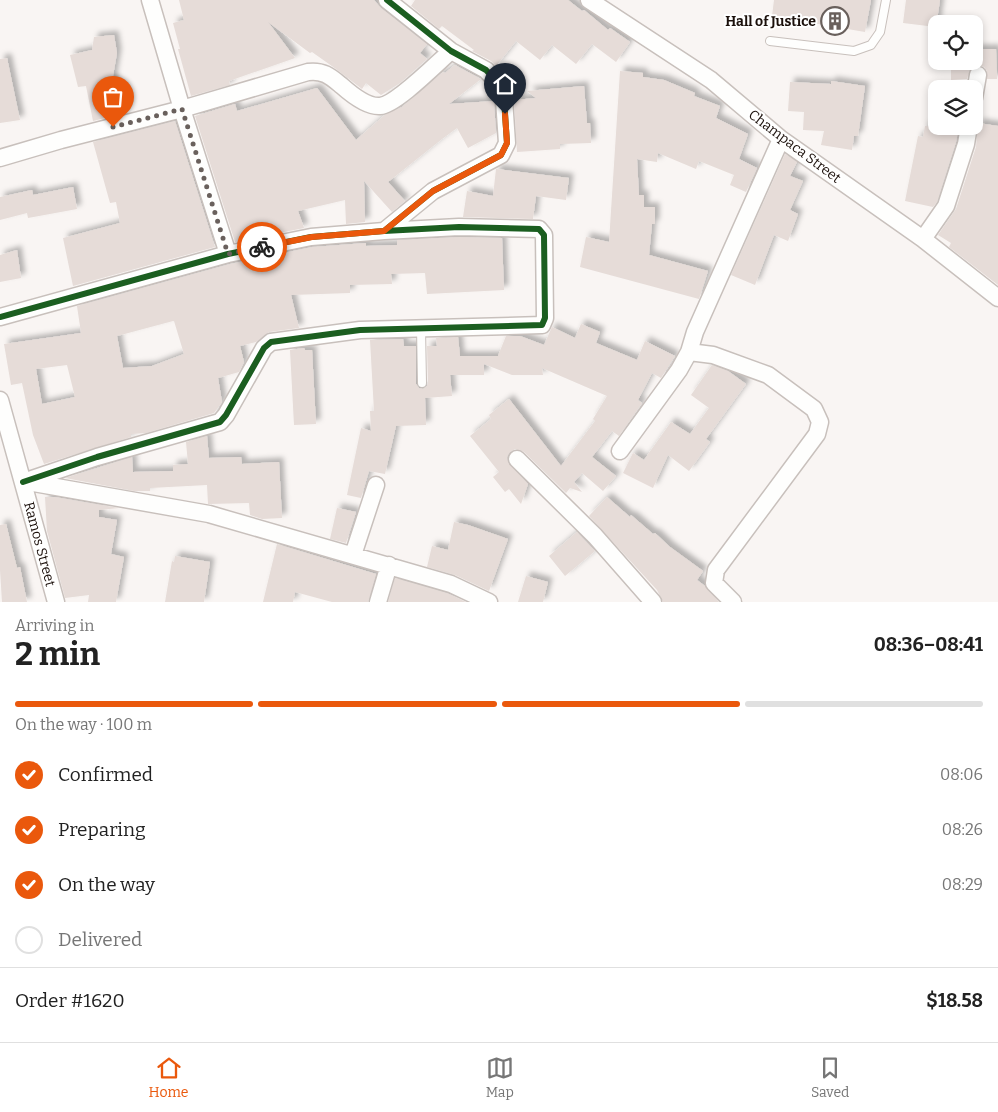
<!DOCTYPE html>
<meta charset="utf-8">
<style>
body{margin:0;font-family:Bitter,serif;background:#f2f2f2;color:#222;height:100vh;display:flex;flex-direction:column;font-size:19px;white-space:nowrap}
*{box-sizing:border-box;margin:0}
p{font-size:16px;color:#767676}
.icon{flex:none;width:28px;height:28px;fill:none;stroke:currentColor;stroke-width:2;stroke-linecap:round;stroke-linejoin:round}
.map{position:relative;height:602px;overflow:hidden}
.panel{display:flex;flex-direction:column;background:#fff;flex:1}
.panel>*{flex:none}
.buttons{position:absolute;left:928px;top:15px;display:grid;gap:10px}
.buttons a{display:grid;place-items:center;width:55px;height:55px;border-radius:10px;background:#fff;box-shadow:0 2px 8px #0003;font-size:25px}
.pin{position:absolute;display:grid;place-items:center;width:42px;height:42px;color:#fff;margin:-51px -21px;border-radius:50% 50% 50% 0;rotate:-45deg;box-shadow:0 0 5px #0007}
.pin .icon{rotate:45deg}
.courier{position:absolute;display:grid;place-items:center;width:50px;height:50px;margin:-25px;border:4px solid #ea580c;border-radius:50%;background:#fff;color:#222;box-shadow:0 1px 6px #0007}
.head em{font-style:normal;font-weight:700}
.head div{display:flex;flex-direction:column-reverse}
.head{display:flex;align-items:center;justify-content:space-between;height:85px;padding:0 15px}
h1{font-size:32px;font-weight:700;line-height:38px}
.bar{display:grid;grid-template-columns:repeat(4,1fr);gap:8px 5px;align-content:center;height:60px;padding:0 15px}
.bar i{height:6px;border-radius:4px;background:#e0e0e0}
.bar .current{background:#ea580c}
.bar p{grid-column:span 4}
.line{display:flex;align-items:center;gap:12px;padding:0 15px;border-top:1px solid #e0e0e0}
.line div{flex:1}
ol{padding:0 15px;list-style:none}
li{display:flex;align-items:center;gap:15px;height:55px}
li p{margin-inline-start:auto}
li .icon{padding:5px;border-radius:50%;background:#ea580c;color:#fff;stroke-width:4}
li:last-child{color:#767676}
li i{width:28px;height:28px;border:2px solid #e0e0e0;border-radius:50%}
.menu{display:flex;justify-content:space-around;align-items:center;height:70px;border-top:1px solid #e0e0e0;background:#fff;font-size:14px;color:#767676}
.menu a{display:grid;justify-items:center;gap:2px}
.menu .current{color:#ea580c}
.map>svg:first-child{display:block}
.building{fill:#e6dcd8;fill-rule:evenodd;filter:url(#shadow)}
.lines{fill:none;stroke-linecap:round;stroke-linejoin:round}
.lane-casing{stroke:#c8c0bc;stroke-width:10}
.street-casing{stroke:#c8c0bc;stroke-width:19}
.lane{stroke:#fefefd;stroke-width:8}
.street{stroke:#fefefd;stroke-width:16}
.cycleway-casing{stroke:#fff;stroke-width:9}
.cycleway{stroke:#1b5e20;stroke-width:6}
.done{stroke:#69605c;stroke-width:5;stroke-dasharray:0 9}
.route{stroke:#ea580c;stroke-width:6}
.labels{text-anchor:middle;stroke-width:4;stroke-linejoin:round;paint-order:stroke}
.poi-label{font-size:14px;font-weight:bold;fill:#1b100b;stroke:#fff;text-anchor:end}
.street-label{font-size:14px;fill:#1b100b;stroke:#fff}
</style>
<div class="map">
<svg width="998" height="602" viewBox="0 0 998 602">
<defs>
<filter id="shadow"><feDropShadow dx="4.5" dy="-4.5" stdDeviation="2.5" flood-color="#0004"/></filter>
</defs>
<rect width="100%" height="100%" fill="#f9f5f3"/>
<path class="building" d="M179 0H374L381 8 427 44 420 53 427 59 400 83 381 95 366 83 362 89 336 69 312 52 310 53 268 22 295 58 229 81 230 85 191 96 178 49H180L173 23 184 20Z
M415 0H568L582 11 584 10 608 30 610 28 630 42 616 62 592 44 576 64 552 45 540 60 516 41 496 66 491 61 472 51 474 50 442 26 439 29 411 6Z
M774 0H871L865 32 772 16Z
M906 0H940L936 27 903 23Z
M114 35 117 53 113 76 121 114 93 121 86 86 78 87 70 55 92 50 94 37Z
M975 49H996L997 79H987V71L984 67 979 65 974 66 970 69 967 79 951 80V61H975Z
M7 58 20 120 0 123V59Z
M455 65 481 79 449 104 494 101 496 133 468 148 457 128 442 139 388 182 405 201 392 212 364 181 365 222 346 224 345 200 298 211 304 228 235 242 195 116 235 104 237 111 317 88 356 140 386 114 402 107 443 72 445 73Z
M620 71 643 73V77L664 80 695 93 694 96 720 106 716 118 748 134 739 159 757 168 746 192 730 185 734 175 699 161 696 169 658 153 657 162 637 159 639 195H644V207H655V224H652L649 255 708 271 699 299 580 267 586 237 609 242Z
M831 81 865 86 858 136H854L852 150 821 145 824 131 803 130 804 112 788 111 790 82 831 84Z
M584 86 587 123H590L591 143 560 144V149L517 152 514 100 536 98 527 91Z
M175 121 215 247 73 286 63 238 120 223 116 202 110 203 93 142Z
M978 123 998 126V285L949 247 951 243 938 235 956 209 976 147Z
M925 126H959L956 142 937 202 933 207 905 201 918 136 923 137Z
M785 154 797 162 790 176 803 181 790 210 798 214 788 241 774 235 755 285 731 275Z
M496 169 569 178 566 200 536 196 533 219 463 217 467 191 493 196Z
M73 187 77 209 28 218 27 213 0 220V197L32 190 33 195Z
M459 237 502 238 504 290 427 294 425 273 391 274 392 284 350 285V293L291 295 299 328 269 332 256 342 240 346 244 362 239 372 218 378 222 402 214 413 146 433 131 434V437L44 464 33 435 22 383 11 385 4 344 81 333 77 306 230 264 312 247 366 243V246L397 245V240ZM173 321H174L184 354 152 366 123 368 117 336ZM67 365 75 397 42 404 36 369Z
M17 250 21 278 0 282V255Z
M581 324 600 332 596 343 637 360 645 341 675 356 661 378 652 373 638 400 642 403 619 436 612 431 592 457 616 476 603 491 582 473 574 482 582 492 570 488 566 493 524 452 515 449 510 452 507 457 508 462 528 484 521 504 509 489 505 492 493 477 499 472 470 436 491 419 489 415 509 399 561 466 595 421 593 419 607 396 542 368 543 375H512L484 364V375H450L452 396 425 398 426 425 396 426 385 474 369 471 361 498 347 495 361 428 371 431 370 411H374L370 340 403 339 404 346H416V384L419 388 423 389 427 386 428 383 427 346H437L436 338 458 337 460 356H498L506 336H520L544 345 552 327 575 338Z
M304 348 305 350H312L316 424 294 425 290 350Z
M712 365 728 371 746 384 706 439 710 442 689 471 668 455 653 488 623 473 633 453 644 460 671 422 690 434 709 408 691 395Z
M207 436 209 458 241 457 242 464 279 462 282 518 262 519 250 515 249 503 208 504 207 485 150 488V491H134L65 478 132 457 133 472 173 471V465L188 464 186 442Z
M45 497H55L119 508 99 510V517L117 520 111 554 124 557 116 602H88L89 595 65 598 47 531Z
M607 497 630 517 631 515 653 534 655 533 670 547 703 571 697 580 705 586 719 602H663L657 590 589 516Z
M337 508 356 512 346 543 330 539Z
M454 522 468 525 508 539 489 591 455 575 427 567 432 546 448 550Z
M6 524 17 568 20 567 27 602H2L0 570V525Z
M577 532 595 551 565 576 549 556Z
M277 544 376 574 368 602H332L295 592 293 602H263Z
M175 556 210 562 204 602H165L172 561 174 562Z
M526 576 548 582 543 602H518Z
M395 578 447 593 466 602H388Z"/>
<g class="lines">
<defs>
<path id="lane" d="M770 41 854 51 871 45 880 32 886 0
M421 328 422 383"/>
<path id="street" d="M150 0 182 109 228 254
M589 0 711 80 781 139 923 239 998 298
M974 98 978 75
M0 158 61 140 182 109 308 72C324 70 331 77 342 86 351 94 367 107 380 106 396 105 437 63 451 51
M923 239 946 206 966 144 969 126
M0 317 228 254 311 237 384 231 433 191 501 155 507 143 504 99 499 84 486 70 451 51 387 0
M689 352 713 355 768 375 814 409 820 422 817 434 716 570 714 583 733 602
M0 400 56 602
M620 451 679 370 689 352 695 332 781 139
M517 459 595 536 653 602
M23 482 97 457 220 422 226 415 264 348 271 342 360 330 542 325 545 318 544 235 539 229 459 227 384 231
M28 482 209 514 451 584 489 602
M353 555 376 485
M378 602 389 565"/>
</defs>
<use href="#lane" class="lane-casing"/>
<use href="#street" class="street-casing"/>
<use href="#lane" class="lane"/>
<use href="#street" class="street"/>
<defs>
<path id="cycleway" d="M0 317 228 254 311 237 384 231 433 191 501 155 507 143 504 99 499 84 486 70 451 51 387 0
M23 482 97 457 220 422 226 415 264 348 271 342 360 330 542 325 545 318 544 235 539 229 459 227 384 231"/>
</defs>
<use href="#cycleway" class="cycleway-casing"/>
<use href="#cycleway" class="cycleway"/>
</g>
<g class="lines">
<path class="done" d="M113 127 182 109 228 254 262 247"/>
<path class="route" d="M262 247 312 237 384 231 433 191 501 155 507 143 505 114"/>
</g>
<defs>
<symbol id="building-ring" viewBox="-11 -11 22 22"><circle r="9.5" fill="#fff" stroke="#69605c" stroke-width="1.5"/><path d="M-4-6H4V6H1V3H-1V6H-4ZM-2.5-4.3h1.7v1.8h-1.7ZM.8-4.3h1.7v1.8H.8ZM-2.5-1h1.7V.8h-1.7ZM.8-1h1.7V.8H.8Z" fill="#69605c"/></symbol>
</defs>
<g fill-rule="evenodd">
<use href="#building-ring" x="819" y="5" width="32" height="32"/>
</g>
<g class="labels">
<g class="poi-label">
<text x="816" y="26">Hall of Justice</text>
</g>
<g class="street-label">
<text transform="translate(795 146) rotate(37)" y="5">Champaca Street</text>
<text transform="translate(40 544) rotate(75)" y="5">Ramos Street</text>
</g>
</g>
</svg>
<div class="buttons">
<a><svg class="icon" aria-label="locate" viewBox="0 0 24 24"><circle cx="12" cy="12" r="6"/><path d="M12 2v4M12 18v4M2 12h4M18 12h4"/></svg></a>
<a><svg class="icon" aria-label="layers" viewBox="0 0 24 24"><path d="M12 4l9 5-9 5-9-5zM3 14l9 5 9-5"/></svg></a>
</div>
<div class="pin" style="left:113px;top:127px;background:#ea580c"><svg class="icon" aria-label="bag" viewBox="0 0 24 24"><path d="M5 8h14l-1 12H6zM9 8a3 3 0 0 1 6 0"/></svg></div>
<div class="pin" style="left:505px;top:114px;background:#1f2937"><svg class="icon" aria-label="home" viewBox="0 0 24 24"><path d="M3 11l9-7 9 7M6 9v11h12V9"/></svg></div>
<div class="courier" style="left:262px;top:247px"><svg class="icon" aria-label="bike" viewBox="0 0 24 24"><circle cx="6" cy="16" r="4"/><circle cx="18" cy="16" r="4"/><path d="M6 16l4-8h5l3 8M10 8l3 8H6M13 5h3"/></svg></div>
</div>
<section class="panel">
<div class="head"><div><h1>2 min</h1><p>Arriving in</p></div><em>08:36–08:41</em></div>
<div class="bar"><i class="current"></i><i class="current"></i><i class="current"></i><i></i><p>On the way · 100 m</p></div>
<ol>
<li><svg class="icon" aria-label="check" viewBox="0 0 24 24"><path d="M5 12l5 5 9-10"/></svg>Confirmed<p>08:06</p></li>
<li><svg class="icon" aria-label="check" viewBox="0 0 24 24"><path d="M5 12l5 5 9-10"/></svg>Preparing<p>08:26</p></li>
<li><svg class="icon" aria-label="check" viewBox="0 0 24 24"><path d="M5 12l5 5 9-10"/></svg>On the way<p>08:29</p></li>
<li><i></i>Delivered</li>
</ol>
<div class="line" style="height:65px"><div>Order #1620</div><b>$18.58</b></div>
</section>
<nav class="menu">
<a class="current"><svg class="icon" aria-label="home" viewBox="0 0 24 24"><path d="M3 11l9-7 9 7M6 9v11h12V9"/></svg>Home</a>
<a><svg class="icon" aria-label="map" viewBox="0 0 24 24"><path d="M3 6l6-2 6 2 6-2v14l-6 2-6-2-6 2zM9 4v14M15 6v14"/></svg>Map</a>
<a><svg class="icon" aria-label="saved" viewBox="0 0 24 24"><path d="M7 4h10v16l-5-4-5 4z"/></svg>Saved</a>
</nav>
